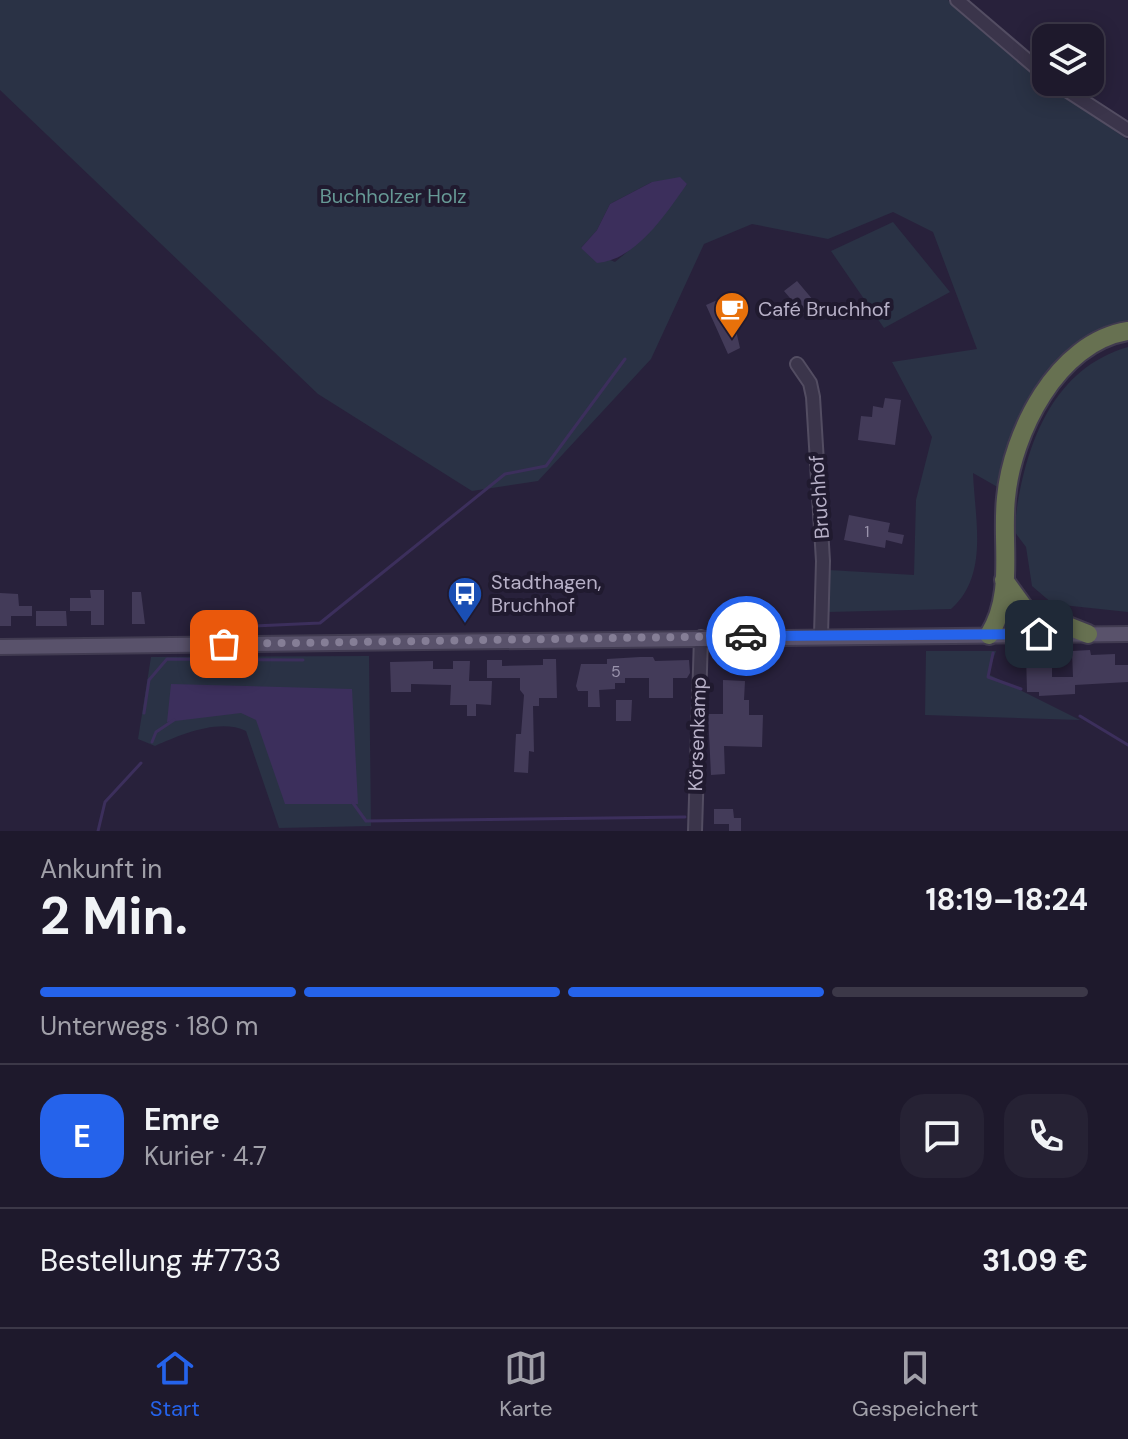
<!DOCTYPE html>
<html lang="de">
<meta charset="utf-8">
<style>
body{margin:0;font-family:"DM Sans",sans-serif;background:#262234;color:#f1f3f6;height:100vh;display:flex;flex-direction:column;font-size:30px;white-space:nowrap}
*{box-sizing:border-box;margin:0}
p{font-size:26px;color:#a1a0a9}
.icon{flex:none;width:44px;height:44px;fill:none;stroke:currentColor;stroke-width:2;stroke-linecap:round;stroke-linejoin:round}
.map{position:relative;height:831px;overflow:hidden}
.side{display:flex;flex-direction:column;background:#1e192c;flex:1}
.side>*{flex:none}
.fabs{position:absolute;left:1032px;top:24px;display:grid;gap:16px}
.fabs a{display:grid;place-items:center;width:72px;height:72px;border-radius:16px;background:#1e192c;box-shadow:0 4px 20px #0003,0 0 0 2px #3c3848;font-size:40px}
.pin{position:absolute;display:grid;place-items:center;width:68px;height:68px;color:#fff;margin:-34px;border-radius:16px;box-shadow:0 4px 12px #0006}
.courier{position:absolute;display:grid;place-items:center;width:80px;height:80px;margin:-40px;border:6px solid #2563eb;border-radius:50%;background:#fff;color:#222;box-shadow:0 2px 10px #0007}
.summary em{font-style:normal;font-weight:700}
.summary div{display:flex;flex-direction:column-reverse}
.summary{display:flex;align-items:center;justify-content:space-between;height:136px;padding:0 40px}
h1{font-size:52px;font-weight:700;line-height:60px}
.bar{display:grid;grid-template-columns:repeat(4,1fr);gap:12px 8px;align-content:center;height:96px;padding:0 40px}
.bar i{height:10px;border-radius:6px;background:#3c3848}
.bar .active{background:#2563eb}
.bar p{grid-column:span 4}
.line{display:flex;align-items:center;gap:20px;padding:0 40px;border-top:2px solid #3c3848}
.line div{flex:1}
.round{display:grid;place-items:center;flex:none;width:84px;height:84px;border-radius:24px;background:#262234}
.tabs{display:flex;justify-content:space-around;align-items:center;height:112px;border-top:2px solid #3c3848;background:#1e192c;font-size:22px;color:#a1a0a9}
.tabs a{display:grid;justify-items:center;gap:4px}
.tabs .active{color:#2563eb}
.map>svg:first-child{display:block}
.green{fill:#2a3245;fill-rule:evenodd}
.water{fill:#3c2f5c}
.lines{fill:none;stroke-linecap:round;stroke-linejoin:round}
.stream{stroke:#3c2f5c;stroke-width:3}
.building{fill:#433b59}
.minor-casing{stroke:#534d62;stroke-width:16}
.major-casing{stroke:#413b51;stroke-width:18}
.highway-casing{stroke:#403a4f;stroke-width:22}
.minor{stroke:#3b354b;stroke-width:12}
.major{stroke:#59526b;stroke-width:14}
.highway{stroke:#677151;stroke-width:18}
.done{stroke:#857e96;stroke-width:8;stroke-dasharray:0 14.4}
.route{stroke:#2563eb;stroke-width:10}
.labels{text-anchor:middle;stroke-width:8;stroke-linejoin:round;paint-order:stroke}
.number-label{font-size:16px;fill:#9a93ac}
.park-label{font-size:20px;fill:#669995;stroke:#201a2f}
.poi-label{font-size:20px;fill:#b7b0c7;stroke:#201a2f;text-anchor:start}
.street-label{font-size:20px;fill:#b7b0c7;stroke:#201a2f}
</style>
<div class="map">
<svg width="1128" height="831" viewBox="0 0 1128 831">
<rect width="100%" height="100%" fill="#28213b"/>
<path class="green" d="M0 0H948L1040 78 1128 140V320C1040 342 1023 411 1001 489L973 473C975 521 989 575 951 609L828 612 829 570 914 575 916 500 932 437 892 362 977 349 933 232 893 212 828 239 752 224 704 244 651 359 538 481 472 491 318 394 0 90ZM652 182 687 184 639 242 615 262 581 248 597 230 610 204Z
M893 222 950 292 884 328 831 251Z
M1128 347V612L1053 604 1032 586 1026 547 1014 531C1022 456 1047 370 1128 347Z
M926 651H996L988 674 1080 720 925 715Z
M369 656 371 826 279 828 246 731C219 718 180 735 155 746L138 739 151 657Z"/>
<path class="water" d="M680 177 687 184C665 215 636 260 597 263L581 248 597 230 610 204 652 182Z
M171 684 352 689 358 804H285L256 720 241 713 167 722Z"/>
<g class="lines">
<path class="stream" d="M210 628 320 623 505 474 546 466 625 359
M993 653 988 677 1021 689
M144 713 149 680 167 659 303 660
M1080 716 1128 745
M152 742 156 732 174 720
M353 803 366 821 685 817
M98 831 105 802 141 763"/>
</g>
<path class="building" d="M797 281 819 307 807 318 784 291Z
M722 298 731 319 740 315 744 322 735 326 740 348 728 354 706 305Z
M885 398 901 400 895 445 858 440 861 416 872 417 873 406 883 408Z
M849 515 890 523 888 532 904 535 902 544 886 540 885 548 844 540Z
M90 590H104V625H91V611H70V598H91Z
M132 592H141L145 624H132Z
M0 593 18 594 19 606H32V616H11V626H0Z
M36 611H66L67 626H36Z
M1090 650 1091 655 1115 654V665H1128V682L1075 685V694L1039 696V692H1027L1026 653H1052V677H1073L1072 651Z
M640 657H653L655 661 689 660 690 673 687 678H673V698H649V678H625V683H615V689L599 690 600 707H588V691H578L576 686 581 664H607V659Z
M543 659H556L557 698H539V706H533L534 752 529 751 528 773 514 772 516 734H521L524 695 520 690V678H487V660H502V666L543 665Z
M433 661V669H453V661H470L469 681H492L491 705 476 704V716H467V705H450L451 685 411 684V692H391L390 662Z
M723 680 745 681 744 700H749V715H763L762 747 724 746 725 774 711 775 708 714H723Z
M616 700H632L631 721H616Z
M714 809H733L734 818H741V831H729V824H714Z"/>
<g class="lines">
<defs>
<path id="minor" d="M957 0 1046 76
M1054 82 1128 130
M797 364 810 383 813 397 823 561 821 635
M695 831 701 637"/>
<path id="major" d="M0 647 1128 634"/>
<path id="highway" d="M1004 580 1025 609 1088 634
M989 635C1015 594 1001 544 1006 498 1012 433 1057 342 1128 331"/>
</defs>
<use href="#minor" class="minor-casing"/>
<use href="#major" class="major-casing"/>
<use href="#highway" class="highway-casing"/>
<use href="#minor" class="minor"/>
<use href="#major" class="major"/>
<use href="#highway" class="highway"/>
</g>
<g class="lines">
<path class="done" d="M224 644 746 636"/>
<path class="route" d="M746 636 1039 634"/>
</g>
<defs>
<symbol id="cafe-pin" viewBox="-11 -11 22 30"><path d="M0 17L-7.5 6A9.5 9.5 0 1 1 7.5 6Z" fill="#e8710a" stroke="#201a2f"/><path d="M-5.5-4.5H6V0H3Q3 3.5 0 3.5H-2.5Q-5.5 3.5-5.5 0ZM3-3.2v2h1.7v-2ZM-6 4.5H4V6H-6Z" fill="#fff"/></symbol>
<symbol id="bus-pin" viewBox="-11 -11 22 30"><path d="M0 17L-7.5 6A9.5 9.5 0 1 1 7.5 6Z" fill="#1a4fb4" stroke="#201a2f"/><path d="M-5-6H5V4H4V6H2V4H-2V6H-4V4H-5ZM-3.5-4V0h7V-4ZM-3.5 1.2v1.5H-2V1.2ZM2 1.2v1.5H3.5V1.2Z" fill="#fff"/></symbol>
</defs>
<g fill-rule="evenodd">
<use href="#cafe-pin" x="712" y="289" width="40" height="54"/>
<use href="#bus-pin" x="445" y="574" width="40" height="54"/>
</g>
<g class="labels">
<g class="number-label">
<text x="867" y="537">1</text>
<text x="616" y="677">5</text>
</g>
<g class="park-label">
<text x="393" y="203">Buchholzer Holz</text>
</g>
<g class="poi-label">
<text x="758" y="316">Café Bruchhof</text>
<text x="491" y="589">Stadthagen,<tspan x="491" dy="23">Bruchhof</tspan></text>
</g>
<g class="street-label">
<text transform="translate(819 497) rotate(-94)" y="7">Bruchhof</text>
<text transform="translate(697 734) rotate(-88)" y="7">Körsenkamp</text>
</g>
</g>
</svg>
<div class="fabs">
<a><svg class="icon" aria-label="layers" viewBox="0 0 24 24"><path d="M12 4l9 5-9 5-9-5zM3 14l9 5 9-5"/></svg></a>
</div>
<div class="pin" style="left:224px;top:644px;background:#ea580c"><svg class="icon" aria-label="bag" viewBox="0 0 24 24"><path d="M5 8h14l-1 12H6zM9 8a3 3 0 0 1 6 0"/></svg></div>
<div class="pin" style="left:1039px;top:634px;background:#1f2937"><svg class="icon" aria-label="home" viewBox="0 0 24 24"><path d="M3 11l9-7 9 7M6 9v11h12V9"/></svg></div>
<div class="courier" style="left:746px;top:636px"><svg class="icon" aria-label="car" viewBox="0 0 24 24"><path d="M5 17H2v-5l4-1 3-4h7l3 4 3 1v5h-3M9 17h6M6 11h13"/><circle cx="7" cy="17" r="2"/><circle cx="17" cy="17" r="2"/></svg></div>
</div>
<section class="side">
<div class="summary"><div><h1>2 Min.</h1><p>Ankunft in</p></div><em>18:19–18:24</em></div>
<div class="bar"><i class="active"></i><i class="active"></i><i class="active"></i><i></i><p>Unterwegs · 180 m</p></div>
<div class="line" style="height:144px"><b class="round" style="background:#2563eb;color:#fff">E</b><div><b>Emre</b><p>Kurier · 4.7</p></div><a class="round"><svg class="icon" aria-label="chat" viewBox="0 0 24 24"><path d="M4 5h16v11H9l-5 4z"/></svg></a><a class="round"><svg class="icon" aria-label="phone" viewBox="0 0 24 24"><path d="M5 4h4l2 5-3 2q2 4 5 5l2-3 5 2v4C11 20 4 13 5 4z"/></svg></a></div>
<div class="line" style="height:104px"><div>Bestellung #7733</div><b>31.09 €</b></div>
</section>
<nav class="tabs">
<a class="active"><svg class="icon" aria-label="home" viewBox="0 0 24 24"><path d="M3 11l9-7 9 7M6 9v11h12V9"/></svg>Start</a>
<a><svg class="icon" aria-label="map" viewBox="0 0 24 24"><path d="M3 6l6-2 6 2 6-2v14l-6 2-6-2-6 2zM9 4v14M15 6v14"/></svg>Karte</a>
<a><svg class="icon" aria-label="saved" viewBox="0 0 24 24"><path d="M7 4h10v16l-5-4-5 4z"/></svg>Gespeichert</a>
</nav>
